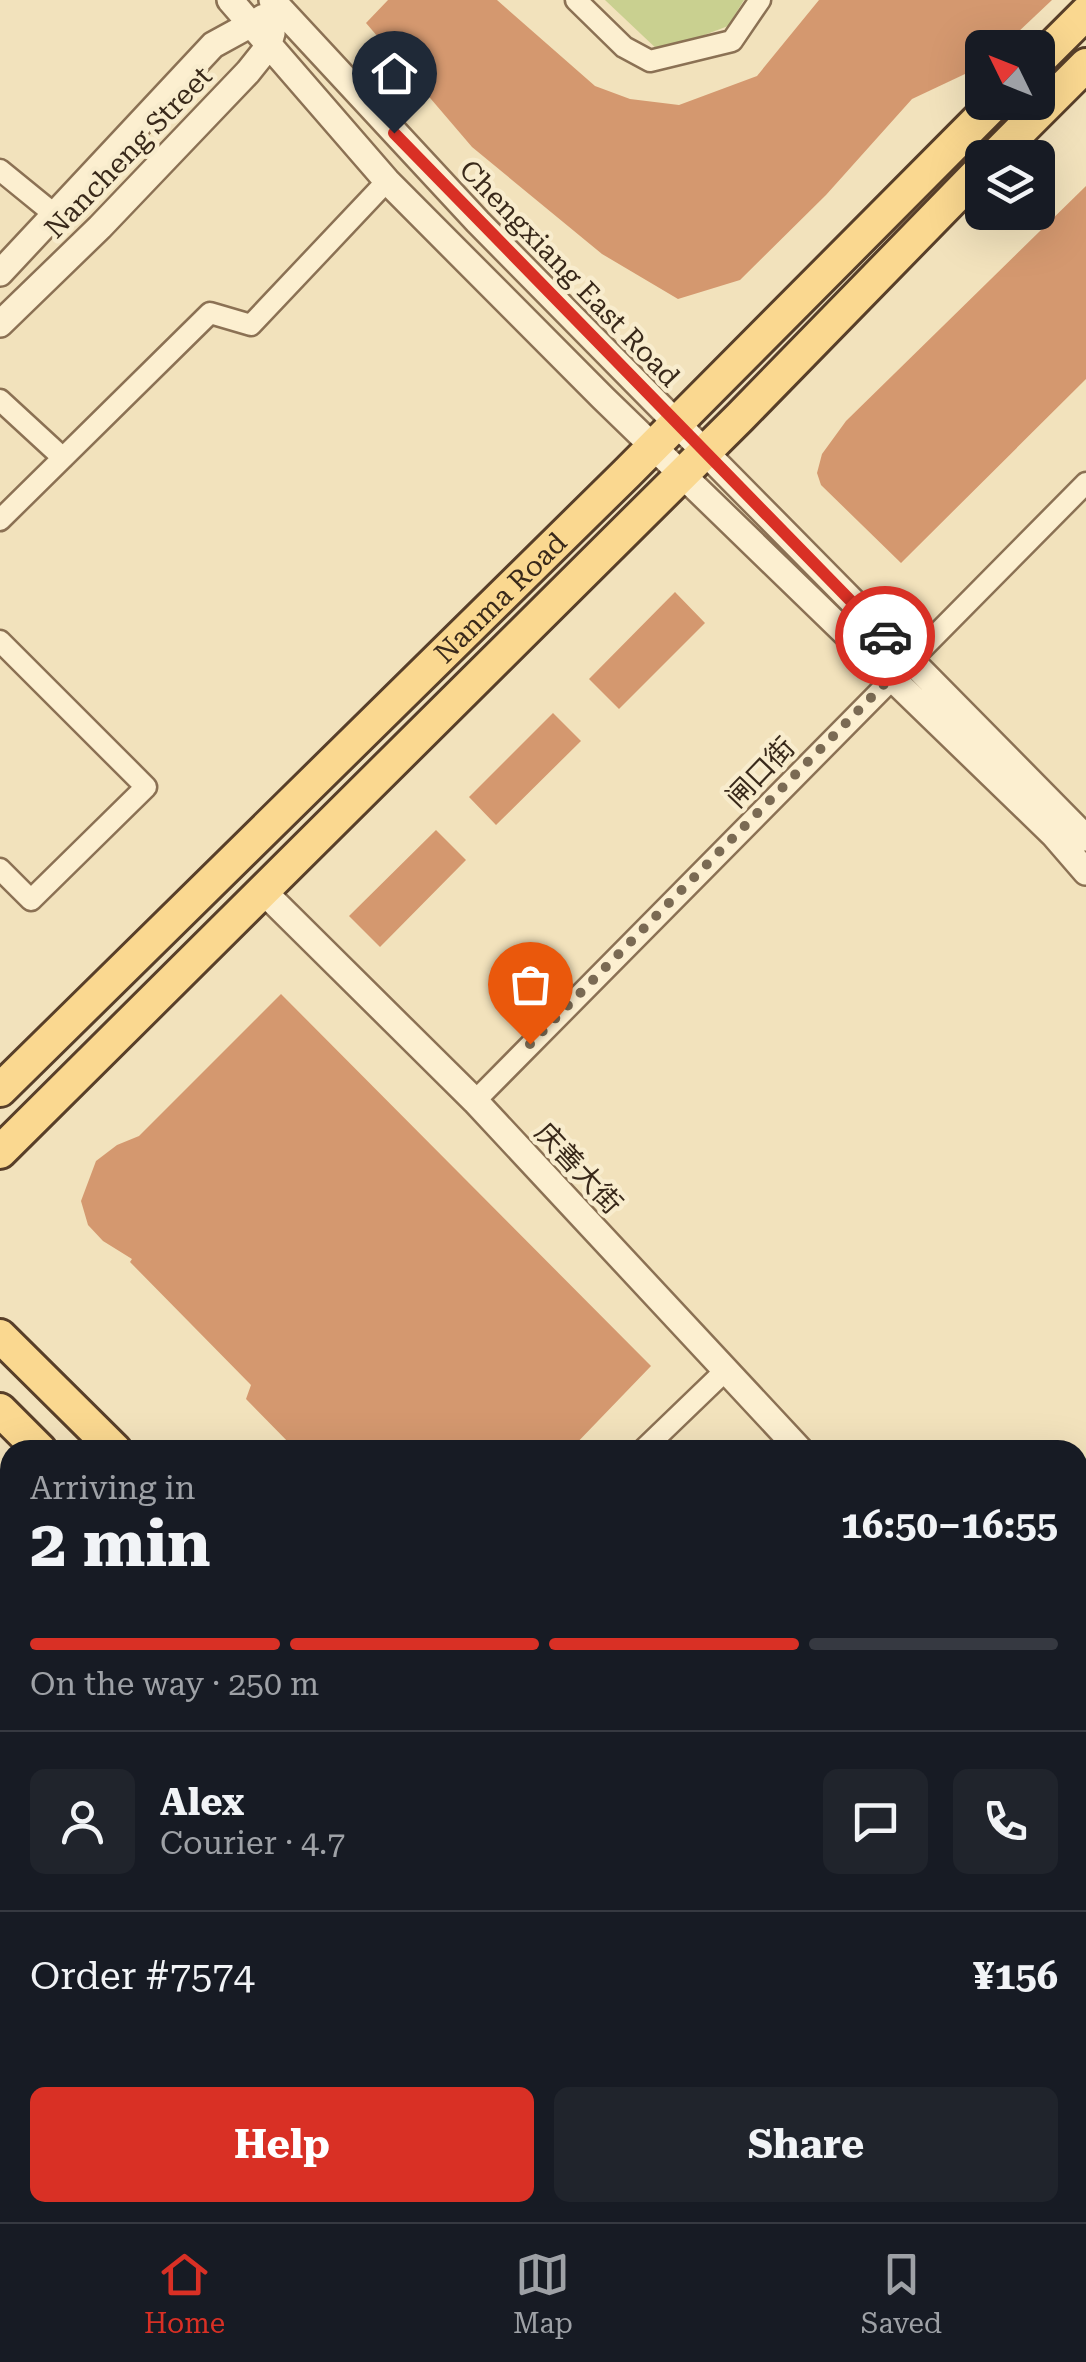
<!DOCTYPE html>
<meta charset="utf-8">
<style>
body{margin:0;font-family:"Roboto Serif","Noto Sans SC",serif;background:#20242c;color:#f1f3f6;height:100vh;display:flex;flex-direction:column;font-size:38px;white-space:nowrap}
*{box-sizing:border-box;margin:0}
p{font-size:32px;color:#9ea1a6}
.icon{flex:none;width:55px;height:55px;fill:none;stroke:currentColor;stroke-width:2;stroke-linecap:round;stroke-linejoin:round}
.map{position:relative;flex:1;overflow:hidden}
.details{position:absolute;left:0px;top:1440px;width:1088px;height:782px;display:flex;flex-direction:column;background:#171b24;border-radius:30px 30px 0 0;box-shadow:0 10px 40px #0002}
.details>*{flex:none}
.needle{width:65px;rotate:313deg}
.tools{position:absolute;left:965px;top:30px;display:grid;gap:20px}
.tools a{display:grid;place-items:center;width:90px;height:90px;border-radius:15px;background:#171b24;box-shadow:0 10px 40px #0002;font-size:50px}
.pin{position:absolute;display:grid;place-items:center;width:85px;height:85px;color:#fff;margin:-102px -42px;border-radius:50% 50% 50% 0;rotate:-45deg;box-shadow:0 0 10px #0007}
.pin .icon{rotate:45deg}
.courier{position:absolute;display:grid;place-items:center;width:100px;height:100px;margin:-50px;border:8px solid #d93025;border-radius:50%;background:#fff;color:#222;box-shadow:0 2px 12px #0007}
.headline em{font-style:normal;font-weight:700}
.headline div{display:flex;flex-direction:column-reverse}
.headline{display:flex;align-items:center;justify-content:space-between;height:170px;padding:0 30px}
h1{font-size:65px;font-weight:700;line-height:75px}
.bar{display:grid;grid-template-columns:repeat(4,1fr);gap:15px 10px;align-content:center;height:120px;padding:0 30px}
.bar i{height:12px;border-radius:8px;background:#363941}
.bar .selected{background:#d93025}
.bar p{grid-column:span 4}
.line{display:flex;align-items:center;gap:25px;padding:0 30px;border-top:2px solid #363941}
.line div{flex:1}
.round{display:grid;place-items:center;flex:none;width:105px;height:105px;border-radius:15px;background:#20242c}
.primary-button{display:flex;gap:20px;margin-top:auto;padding:20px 30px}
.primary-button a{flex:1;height:115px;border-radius:15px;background:#d93025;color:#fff;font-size:40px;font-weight:700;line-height:115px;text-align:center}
.primary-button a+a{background:#20242c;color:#f1f3f6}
.tab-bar{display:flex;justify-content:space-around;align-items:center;height:140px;border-top:2px solid #363941;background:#171b24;font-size:28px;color:#9ea1a6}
.tab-bar a{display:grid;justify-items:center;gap:5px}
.tab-bar .selected{color:#d93025}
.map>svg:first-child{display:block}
.green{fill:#c9d090}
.building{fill:#d4986f}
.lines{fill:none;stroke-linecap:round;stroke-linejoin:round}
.minor-casing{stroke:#8b7154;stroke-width:25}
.tertiary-casing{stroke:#8b7154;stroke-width:30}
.primary-casing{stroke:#583f29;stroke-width:38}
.minor{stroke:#fcefd0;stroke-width:20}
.tertiary{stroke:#fcefd0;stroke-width:25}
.primary{stroke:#fad890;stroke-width:32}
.done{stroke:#7a6a53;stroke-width:10;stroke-dasharray:0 18}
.route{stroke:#d93025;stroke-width:12}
.labels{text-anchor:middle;stroke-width:9;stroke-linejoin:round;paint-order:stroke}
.street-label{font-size:28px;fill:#39291a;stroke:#f8eccd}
</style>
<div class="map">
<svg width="1086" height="2222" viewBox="0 0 1086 2222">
<rect width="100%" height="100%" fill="#f2e2bc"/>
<path class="green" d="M605 0H744L728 26 660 52Z"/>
<path class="building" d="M388 0H497L595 86 630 99 679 105 757 76 819 0H1052L1001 48H982V66L912 99 826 195 740 280 678 299 602 254 472 147 366 23Z
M1086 186V379L901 563 821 485 817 473 822 454 846 421Z
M675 592 705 623 619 709 589 679Z
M553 713 581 741 496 825 469 797Z
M436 830 466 860 380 947 349 916Z
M281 994 651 1366 570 1450H296L246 1399 251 1385 130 1262 132 1259 103 1241 88 1225 81 1201 96 1161 117 1145 139 1136Z"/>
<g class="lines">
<defs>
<path id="minor" d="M576 0 624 47 650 61 732 41 760 0
M0 170 54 214
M0 400 63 458
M0 520 210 313 251 325 387 181
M0 641 146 787 31 900 0 869
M475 1101 1086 483
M643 1450 726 1370
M0 1978 10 1985
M317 2212 330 2222"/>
<path id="tertiary" d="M230 0 387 181 603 398 1054 835 1086 872
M272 0 478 222 1086 838
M0 273 213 45 264 17
M0 324 100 227 248 72 268 47 272 33
M264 892 475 1101 800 1450
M1078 1547 1086 1539
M1078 1589 1086 1581
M1078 1770 1086 1779
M1078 2139 1086 2131
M1078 2176 1086 2168
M344 2222 357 2212
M989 2222 999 2212
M1028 2222 1038 2212"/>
<g id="primary">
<path d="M1038 61 1086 13"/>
<path d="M993 158 1086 65"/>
<path id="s1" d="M0 1090 627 473 996 102"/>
<path d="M0 1152 740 417 982 169"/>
<path d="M0 1336 115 1450"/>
<path d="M0 1410 40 1450"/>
<path d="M794 2212 804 2222"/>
<path d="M868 2212 877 2222"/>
</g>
</defs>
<use href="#minor" class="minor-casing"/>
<use href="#tertiary" class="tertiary-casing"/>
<use href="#primary" class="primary-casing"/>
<use href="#minor" class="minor"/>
<use href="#tertiary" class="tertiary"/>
<use href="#primary" class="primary"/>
</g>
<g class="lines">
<path class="done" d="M530 1044 908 660 885 636"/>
<path class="route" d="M394 133 885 636"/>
</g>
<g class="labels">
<g class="street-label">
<text transform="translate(128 152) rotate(-46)" y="10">Nancheng Street</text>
<text transform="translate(570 273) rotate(46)" y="10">Chengxiang East Road</text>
<text dy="10" stroke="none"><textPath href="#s1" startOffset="702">Nanma Road</textPath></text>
<text transform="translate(760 772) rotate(-46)" y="10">闸口街</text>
<text transform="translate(579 1168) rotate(47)" y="10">庆善大街</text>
</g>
</g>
</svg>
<div class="tools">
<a><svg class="needle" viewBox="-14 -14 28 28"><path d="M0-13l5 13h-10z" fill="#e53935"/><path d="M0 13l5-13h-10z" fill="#9ea1a6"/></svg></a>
<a><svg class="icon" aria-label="layers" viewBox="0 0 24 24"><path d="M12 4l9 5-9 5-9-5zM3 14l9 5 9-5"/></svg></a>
</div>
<div class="pin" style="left:530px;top:1044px;background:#ea580c"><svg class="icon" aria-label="bag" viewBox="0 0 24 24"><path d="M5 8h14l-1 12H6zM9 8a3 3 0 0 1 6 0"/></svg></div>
<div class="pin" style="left:394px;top:133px;background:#1f2937"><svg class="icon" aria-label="home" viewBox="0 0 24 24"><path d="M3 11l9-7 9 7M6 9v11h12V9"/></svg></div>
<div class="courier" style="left:885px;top:636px"><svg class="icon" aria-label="car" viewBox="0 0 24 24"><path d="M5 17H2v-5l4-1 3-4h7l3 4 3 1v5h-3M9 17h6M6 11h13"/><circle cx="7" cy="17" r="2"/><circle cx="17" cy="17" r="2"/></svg></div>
<section class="details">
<div class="headline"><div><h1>2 min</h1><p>Arriving in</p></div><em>16:50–16:55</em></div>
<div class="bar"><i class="selected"></i><i class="selected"></i><i class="selected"></i><i></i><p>On the way · 250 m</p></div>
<div class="line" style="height:180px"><a class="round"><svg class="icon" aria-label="person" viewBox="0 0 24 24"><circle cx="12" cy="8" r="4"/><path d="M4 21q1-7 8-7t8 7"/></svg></a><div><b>Alex</b><p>Courier · 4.7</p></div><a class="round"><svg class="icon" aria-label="chat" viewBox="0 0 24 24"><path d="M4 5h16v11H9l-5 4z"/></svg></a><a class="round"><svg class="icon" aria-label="phone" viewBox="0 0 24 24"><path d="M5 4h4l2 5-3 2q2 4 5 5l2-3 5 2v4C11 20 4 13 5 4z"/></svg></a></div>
<div class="line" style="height:130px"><div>Order #7574</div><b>¥156</b></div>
<div class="primary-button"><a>Help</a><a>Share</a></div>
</section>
</div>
<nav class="tab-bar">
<a class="selected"><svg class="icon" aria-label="home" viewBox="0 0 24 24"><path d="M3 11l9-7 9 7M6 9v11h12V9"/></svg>Home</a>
<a><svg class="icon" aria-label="map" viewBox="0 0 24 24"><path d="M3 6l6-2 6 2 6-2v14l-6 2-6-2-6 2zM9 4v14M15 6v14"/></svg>Map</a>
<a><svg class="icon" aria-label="saved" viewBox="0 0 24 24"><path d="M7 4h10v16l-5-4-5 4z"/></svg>Saved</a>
</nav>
